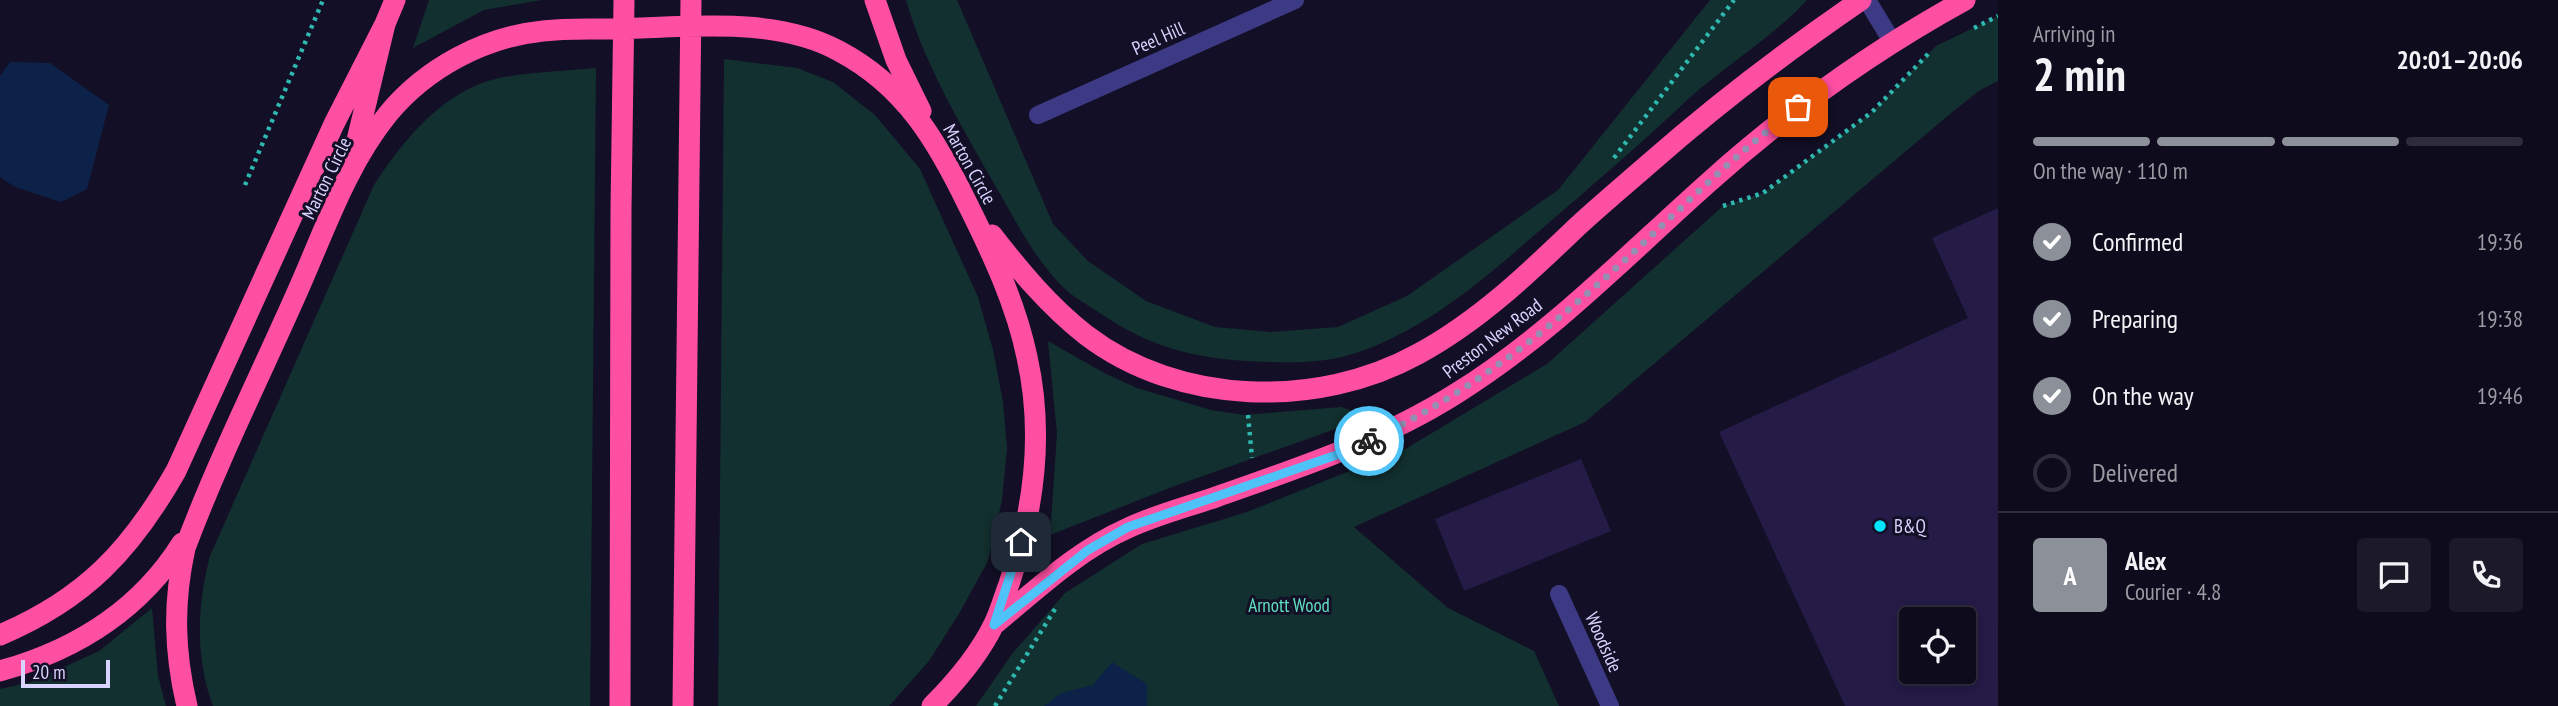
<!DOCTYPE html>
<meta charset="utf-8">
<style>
body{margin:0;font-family:"PT Sans Narrow",sans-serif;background:#1c1929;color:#f1f3f6;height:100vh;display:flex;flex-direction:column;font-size:26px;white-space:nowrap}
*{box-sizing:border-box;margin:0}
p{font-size:23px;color:#9b9ba3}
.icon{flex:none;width:38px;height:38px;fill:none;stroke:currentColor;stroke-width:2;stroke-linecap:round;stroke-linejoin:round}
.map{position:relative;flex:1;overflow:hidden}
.sheet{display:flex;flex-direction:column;background:#0e0b1c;width:560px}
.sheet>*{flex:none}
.fabs{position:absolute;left:1899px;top:607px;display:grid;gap:14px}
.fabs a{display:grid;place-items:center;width:77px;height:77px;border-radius:7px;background:#0e0b1c;box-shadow:0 4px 18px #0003,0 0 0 2px #2e2b3b;font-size:35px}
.scale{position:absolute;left:21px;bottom:18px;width:89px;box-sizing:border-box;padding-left:7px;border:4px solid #d9d4ff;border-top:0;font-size:19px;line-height:24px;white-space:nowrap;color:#d9d4ff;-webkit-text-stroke:5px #130f26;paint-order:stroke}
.pin{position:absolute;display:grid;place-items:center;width:60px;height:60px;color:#fff;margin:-30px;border-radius:14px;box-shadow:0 4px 10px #0006}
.courier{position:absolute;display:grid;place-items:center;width:70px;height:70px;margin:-35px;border:5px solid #4fc3f7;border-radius:50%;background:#fff;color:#222;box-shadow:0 2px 9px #0007}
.summary em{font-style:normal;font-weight:700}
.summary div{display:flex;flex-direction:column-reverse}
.summary{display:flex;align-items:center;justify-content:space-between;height:119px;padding:0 35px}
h1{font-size:46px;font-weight:700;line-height:52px}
.bar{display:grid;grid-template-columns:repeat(4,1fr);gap:10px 7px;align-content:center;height:84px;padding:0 35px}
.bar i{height:9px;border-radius:5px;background:#2e2b3b}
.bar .on{background:#8c9099}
.bar p{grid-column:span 4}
.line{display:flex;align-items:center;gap:18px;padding:0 35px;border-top:2px solid #2e2b3b}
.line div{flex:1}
.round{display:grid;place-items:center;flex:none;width:74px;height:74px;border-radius:7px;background:#1c1929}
ol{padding:0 35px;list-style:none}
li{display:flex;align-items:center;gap:21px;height:77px}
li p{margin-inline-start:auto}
li .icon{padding:7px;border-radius:50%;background:#8c9099;color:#fff;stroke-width:4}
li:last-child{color:#9b9ba3}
li i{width:38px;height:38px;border:4px solid #2e2b3b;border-radius:50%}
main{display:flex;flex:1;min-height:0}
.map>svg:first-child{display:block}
.green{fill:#12302f}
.water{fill:#0c2248}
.building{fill:#241b47;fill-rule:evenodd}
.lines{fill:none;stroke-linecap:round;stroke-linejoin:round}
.path{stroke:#2fb8b0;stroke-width:4.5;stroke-dasharray:3.5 5;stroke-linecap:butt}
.street{stroke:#3d3a85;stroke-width:18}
.highway{stroke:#ff4fa3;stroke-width:21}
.done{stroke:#948fb3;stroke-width:7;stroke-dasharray:0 12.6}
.route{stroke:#4fc3f7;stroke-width:9}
.poi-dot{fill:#00e5ff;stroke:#130f26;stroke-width:2.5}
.labels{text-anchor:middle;stroke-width:6;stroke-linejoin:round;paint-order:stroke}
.street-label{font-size:19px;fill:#d9d4ff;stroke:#130f26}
.poi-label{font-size:19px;fill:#d9d4ff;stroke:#130f26;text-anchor:start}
.park-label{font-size:19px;fill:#5fe0c0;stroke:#130f26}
</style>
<main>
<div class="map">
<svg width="1998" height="706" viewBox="0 0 1998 706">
<rect width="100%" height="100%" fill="#130f26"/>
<path class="green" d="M429 0H542L484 10 413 48Z
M906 0H957L1053 224 1088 261 1146 301 1215 327 1271 332 1338 327 1407 296 1558 190 1710 0H1807C1771 39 1724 66 1685 102 1642 143 1597 181 1552 220 1494 270 1436 324 1362 351 1333 362 1303 363 1272 362 1203 361 1151 350 1094 309 1084 303 1072 296 1064 288 1035 260 1016 221 996 187 962 127 925 66 906 0Z
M1998 16V81L1980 90 1950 114 1585 422 1354 527 1448 608 1534 651 1559 706H976L1012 654 1065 593 1142 544 1247 512 1407 448 1547 364 1723 206 1763 193 1872 112 1936 46Z
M724 59 797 68 833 82 875 115 920 169 978 297 993 350 1003 402 1007 448 1002 500 988 561 960 612 929 661 889 706H718Z
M596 68 590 706H213C195 658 197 605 210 556L374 185C403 140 444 90 499 78 530 72 564 71 596 68Z
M1048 341 1106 374 1137 388 1211 410 1244 415 1341 407 1359 413 1344 426 1172 487 1050 535 1057 434Z
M152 608 158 676 166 706H0V689L31 682 99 651Z"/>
<path class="water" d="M10 62 50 63 109 105 87 189 61 202 15 187 0 177V76Z
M1112 662 1147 684V706H1044L1061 693 1093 685Z"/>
<path class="building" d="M1998 208V706H1845L1719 432 1968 318 1932 238ZM1911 620H1964V672H1911Z
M1581 459 1611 531 1464 591 1435 519Z"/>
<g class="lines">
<path class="path" d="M1974 28 1998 16
M1614 158 1734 0
M245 185 323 0
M1723 206 1763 193 1872 112 1930 52
M1248 415 1252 458
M995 706 1055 609"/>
<path class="street" d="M1867 0 1893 43
M1038 115 1295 0
M1559 594 1610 706"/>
<path class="highway" d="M875 0 896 60 921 111
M353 157 385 24 395 0
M992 235C1021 272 1049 306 1086 335 1179 406 1318 409 1418 354 1479 321 1530 272 1579 225 1603 203 1627 183 1651 162 1718 103 1788 50 1861 0
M995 624C1037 589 1078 550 1128 528 1156 515 1187 507 1216 497 1301 467 1381 441 1457 393 1550 335 1627 255 1708 183 1787 112 1872 51 1965 0
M0 635C85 599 131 550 176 471L334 124 385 24
M0 671C76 650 140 610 182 543
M187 706C174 651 173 603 185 548 217 463 258 380 295 297 323 235 345 167 388 114 426 68 484 37 543 31 566 28 589 29 611 29 684 28 773 15 839 51 905 86 937 141 968 205 992 253 1016 304 1027 357 1044 433 1034 511 1009 584 1004 597 1000 612 994 624 979 655 956 682 932 706
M620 706 621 209 624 0
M683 706 691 0"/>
</g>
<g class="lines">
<path class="done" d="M1369 441C1447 404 1517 355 1582 298 1655 236 1721 164 1798 107"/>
<path class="route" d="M1021 542 994 625 1088 550 1128 527 1348 451 1369 441"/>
</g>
<circle class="poi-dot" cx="1880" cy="526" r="7"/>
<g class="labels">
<g class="street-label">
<text transform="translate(1158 38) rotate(-24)" y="7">Peel Hill</text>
<text transform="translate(970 164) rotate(61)" y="7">Marton Circle</text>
<text transform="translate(326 178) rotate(-64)" y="7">Marton Circle</text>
<text transform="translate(1492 338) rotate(-37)" y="7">Preston New Road</text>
<text transform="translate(1604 642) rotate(66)" y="7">Woodside</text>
</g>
<g class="poi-label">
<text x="1894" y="533">B&amp;Q</text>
</g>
<g class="park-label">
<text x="1289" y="612">Arnott Wood</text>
</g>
</g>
</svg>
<div class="fabs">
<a><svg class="icon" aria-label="locate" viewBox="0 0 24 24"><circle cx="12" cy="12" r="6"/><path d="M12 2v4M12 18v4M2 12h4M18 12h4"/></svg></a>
</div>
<div class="scale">20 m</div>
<div class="pin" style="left:1798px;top:107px;background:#ea580c"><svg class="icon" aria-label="bag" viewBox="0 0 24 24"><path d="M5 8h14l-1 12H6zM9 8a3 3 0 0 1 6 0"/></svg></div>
<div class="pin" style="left:1021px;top:542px;background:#1f2937"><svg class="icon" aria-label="home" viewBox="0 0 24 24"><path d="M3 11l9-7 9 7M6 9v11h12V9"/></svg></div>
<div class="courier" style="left:1369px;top:441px"><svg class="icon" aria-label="bike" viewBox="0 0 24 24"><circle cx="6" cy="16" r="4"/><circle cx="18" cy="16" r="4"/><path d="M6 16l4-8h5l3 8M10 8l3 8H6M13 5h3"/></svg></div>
</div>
<section class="sheet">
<div class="summary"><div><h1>2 min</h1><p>Arriving in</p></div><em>20:01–20:06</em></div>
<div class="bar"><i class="on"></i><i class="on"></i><i class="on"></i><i></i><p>On the way · 110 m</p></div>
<ol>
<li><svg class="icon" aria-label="check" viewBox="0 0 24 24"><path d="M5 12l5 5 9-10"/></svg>Confirmed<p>19:36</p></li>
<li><svg class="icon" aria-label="check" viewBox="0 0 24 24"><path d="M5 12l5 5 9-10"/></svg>Preparing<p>19:38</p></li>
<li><svg class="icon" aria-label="check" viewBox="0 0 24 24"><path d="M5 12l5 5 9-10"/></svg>On the way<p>19:46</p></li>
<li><i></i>Delivered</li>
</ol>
<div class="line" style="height:126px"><b class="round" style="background:#8c9099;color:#fff">A</b><div><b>Alex</b><p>Courier · 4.8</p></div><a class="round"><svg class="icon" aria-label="chat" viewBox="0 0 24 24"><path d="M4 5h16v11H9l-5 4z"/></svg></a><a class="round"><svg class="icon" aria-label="phone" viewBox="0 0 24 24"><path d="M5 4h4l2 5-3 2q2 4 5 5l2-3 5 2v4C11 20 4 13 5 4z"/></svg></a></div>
</section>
</main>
